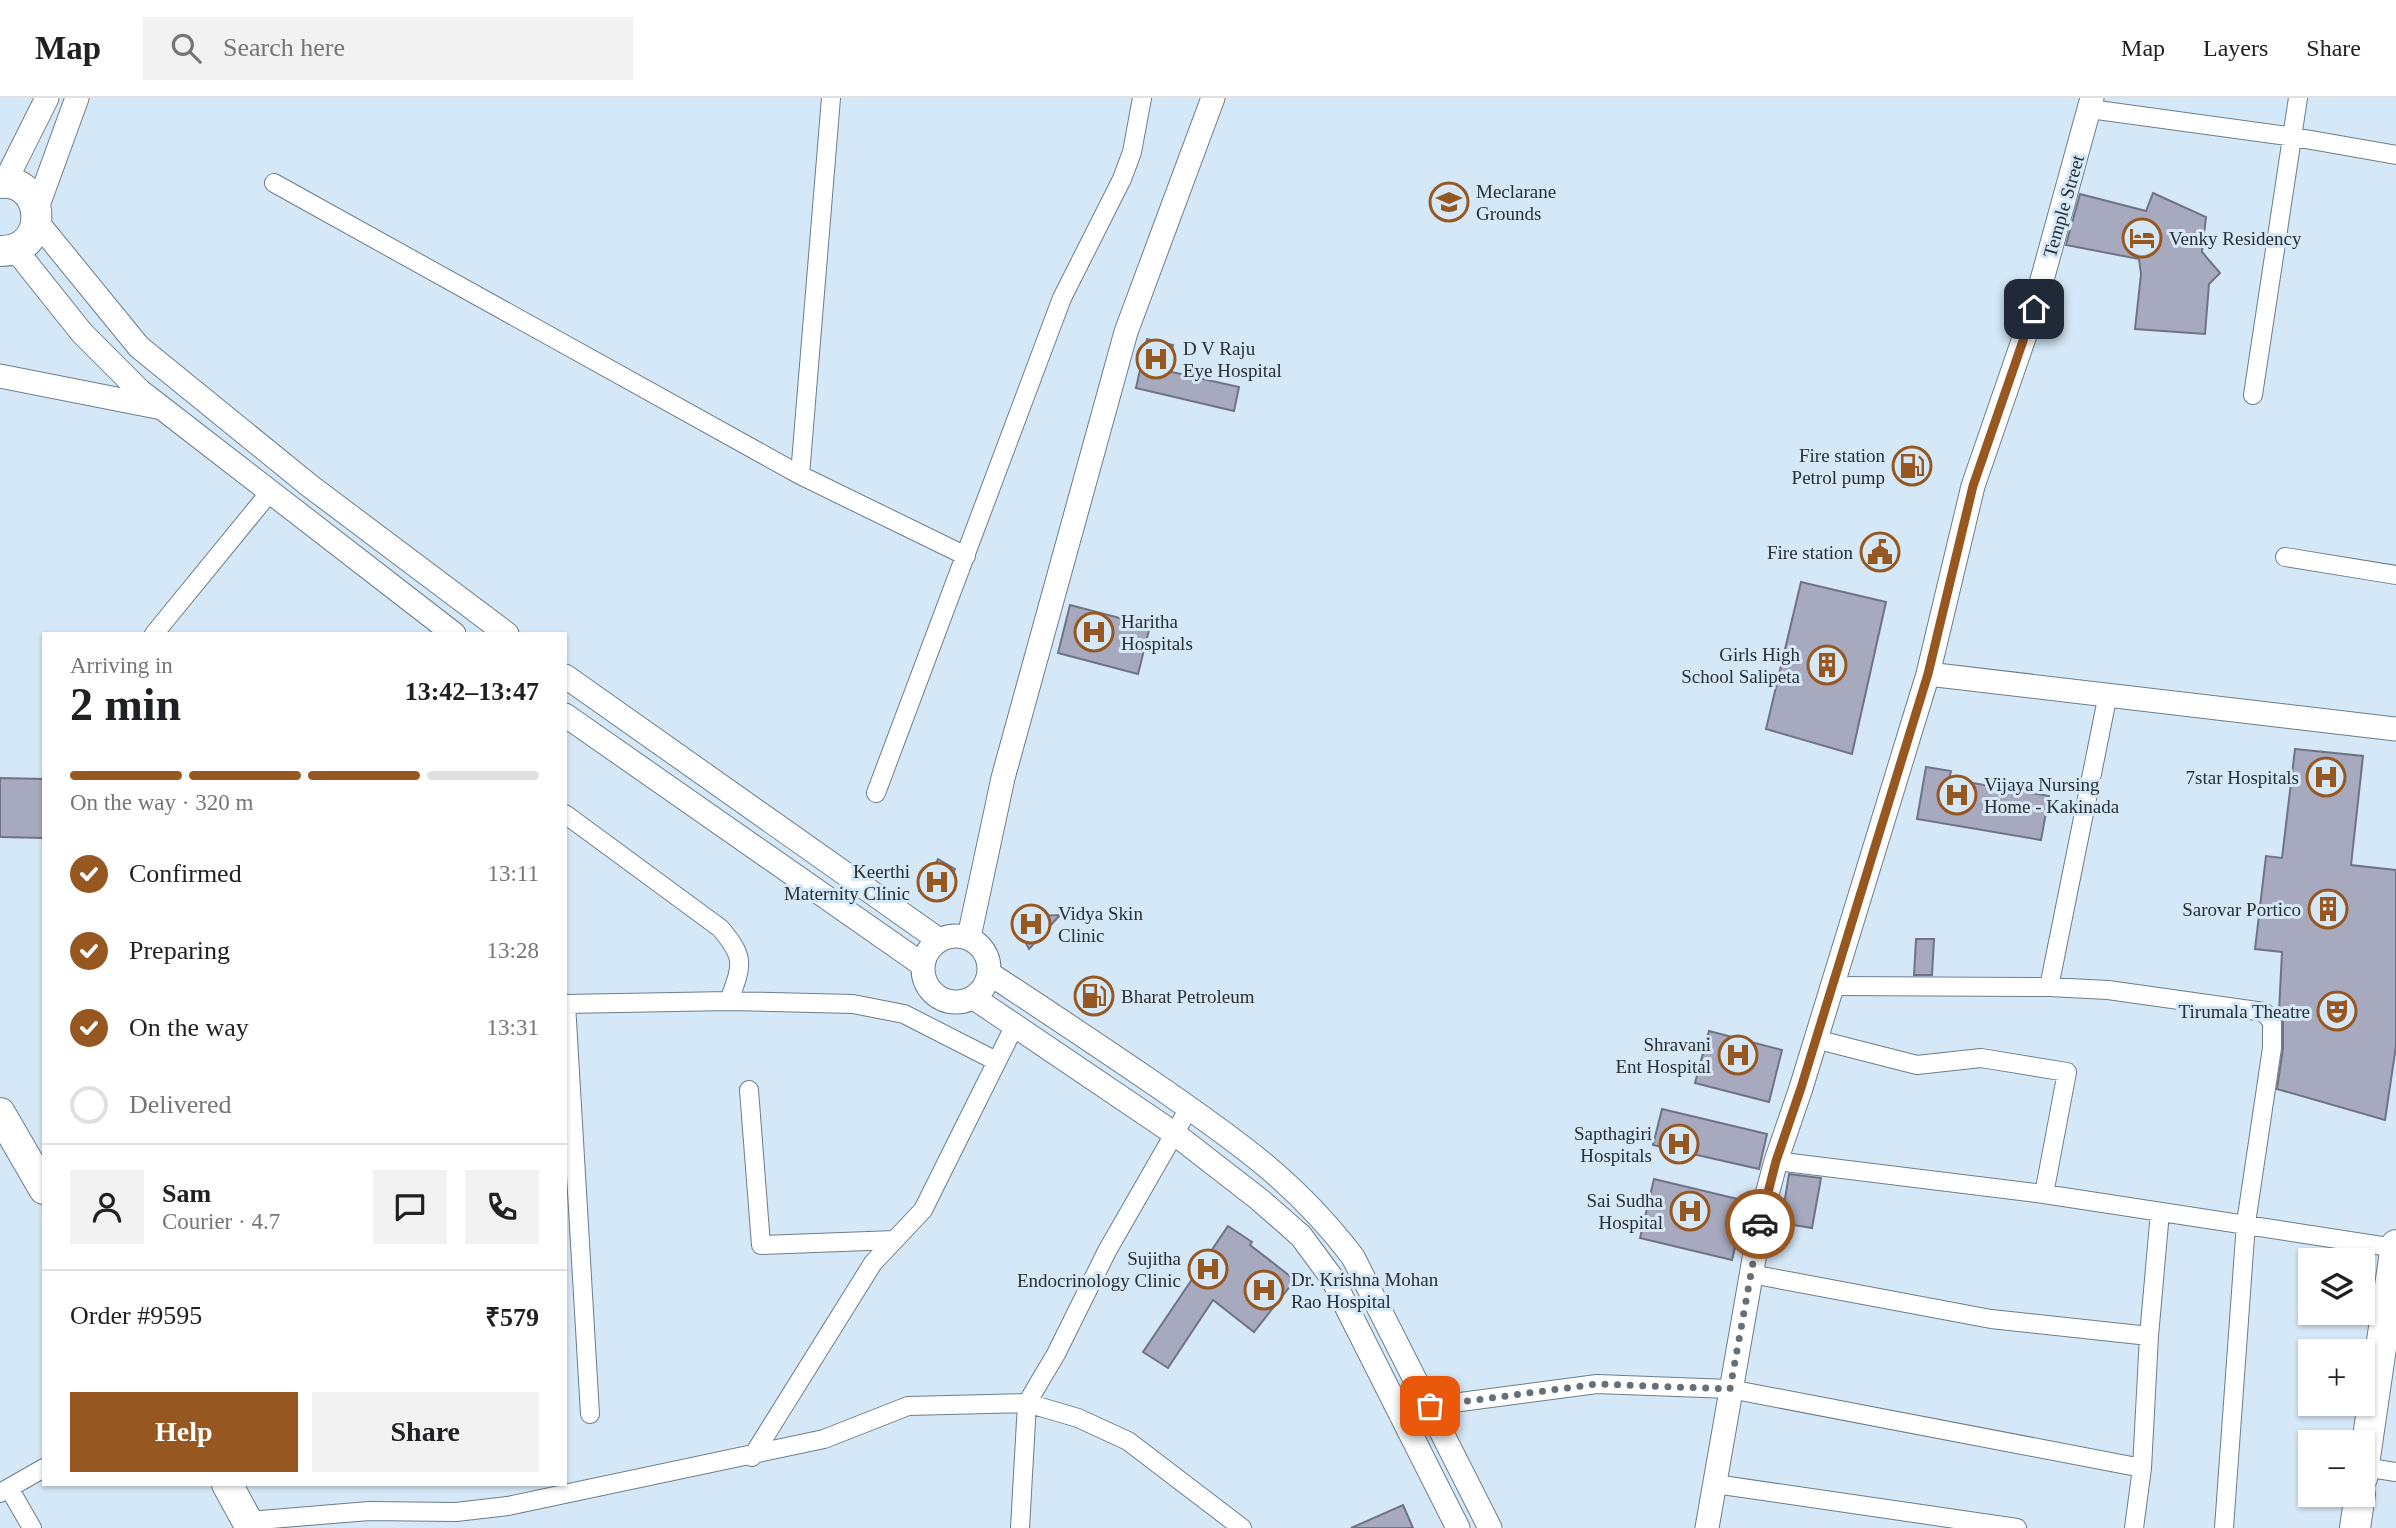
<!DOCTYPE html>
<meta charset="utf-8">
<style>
body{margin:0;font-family:Georgia,serif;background:#f2f2f2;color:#202124;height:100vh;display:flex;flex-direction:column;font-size:26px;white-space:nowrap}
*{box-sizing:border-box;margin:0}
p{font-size:23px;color:#757577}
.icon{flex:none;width:38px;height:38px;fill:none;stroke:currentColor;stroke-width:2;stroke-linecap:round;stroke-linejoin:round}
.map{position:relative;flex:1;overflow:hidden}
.panel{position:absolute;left:42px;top:534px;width:525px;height:854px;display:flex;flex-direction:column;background:#fff;border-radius:0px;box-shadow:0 2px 5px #0004}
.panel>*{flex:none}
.buttons{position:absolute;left:2298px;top:1150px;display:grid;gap:14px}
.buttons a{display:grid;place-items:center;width:77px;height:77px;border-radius:0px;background:#fff;box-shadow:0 2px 5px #0004;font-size:35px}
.pin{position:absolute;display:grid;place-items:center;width:60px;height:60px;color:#fff;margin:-30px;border-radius:14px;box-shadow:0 4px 10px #0006}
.courier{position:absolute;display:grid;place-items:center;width:70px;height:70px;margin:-35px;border:5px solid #975721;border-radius:50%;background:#fff;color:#222;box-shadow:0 2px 9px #0007}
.headline em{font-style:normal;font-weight:700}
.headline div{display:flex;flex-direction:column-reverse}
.headline{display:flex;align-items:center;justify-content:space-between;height:119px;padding:0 28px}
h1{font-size:46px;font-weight:700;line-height:52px}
.bar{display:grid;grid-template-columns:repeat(4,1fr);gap:10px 7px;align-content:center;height:84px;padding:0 28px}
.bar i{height:9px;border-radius:5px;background:#e0e0e0}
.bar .on{background:#975721}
.bar p{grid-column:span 4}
.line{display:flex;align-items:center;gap:18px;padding:0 28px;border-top:2px solid #e0e0e0}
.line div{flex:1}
.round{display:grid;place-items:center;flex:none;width:74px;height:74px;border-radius:0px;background:#f2f2f2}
ol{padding:0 28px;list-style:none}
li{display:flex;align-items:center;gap:21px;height:77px}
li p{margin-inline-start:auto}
li .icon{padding:7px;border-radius:50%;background:#975721;color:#fff;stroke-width:4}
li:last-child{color:#757577}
li i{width:38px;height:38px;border:4px solid #e0e0e0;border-radius:50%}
.primary-button{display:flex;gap:14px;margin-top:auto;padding:14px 28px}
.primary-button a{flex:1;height:80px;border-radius:0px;background:#975721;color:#fff;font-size:28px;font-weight:700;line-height:80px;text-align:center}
.primary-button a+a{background:#f2f2f2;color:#202124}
header{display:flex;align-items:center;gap:42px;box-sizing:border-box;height:98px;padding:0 35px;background:#fff;border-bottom:2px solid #e0e0e0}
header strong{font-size:33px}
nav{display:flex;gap:38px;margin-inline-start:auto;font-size:24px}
.search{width:490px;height:63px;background:#f2f2f2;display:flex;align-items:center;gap:18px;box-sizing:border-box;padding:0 24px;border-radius:0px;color:#757577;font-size:26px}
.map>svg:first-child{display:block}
.building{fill:#a7aabf;stroke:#707386;stroke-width:2}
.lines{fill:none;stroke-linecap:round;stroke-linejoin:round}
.minor-casing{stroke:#6c7d8b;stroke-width:20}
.tertiary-casing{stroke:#6c7d8b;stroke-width:25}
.primary-casing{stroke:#6c7d8b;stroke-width:32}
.trunk-casing{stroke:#6c7d8b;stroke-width:32}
.minor{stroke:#fff;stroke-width:18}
.tertiary{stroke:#fff;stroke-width:23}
.primary{stroke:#fff;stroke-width:30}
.trunk{stroke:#fff;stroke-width:30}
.done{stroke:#657079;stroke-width:7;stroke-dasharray:0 12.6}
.route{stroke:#975721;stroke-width:9}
.labels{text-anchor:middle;stroke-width:6;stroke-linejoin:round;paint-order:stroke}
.poi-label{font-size:19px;fill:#282f35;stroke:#d5e8f7;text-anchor:end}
.street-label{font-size:19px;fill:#282f35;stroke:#d5e8f7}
</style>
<header>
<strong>Map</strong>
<div class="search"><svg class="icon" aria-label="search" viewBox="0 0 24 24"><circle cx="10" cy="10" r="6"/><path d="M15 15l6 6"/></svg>Search here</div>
<nav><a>Map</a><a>Layers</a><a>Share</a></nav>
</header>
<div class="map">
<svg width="2396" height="1430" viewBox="0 0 2396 1430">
<rect width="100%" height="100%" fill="#d5e8f7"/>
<path class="building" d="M2153 95 2206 119 2202 154 2220 175 2209 186 2205 236 2135 231 2141 176 2139 161 2066 147 2080 96 2146 113Z
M1147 241 1173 247 1167 273 1239 289 1234 313 1136 290Z
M1801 484 1886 504 1852 656 1766 631Z
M1070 507 1150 528 1138 576 1058 555Z
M2295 651 2363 658 2351 767 2396 772V948L2385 1022 2277 991 2283 950V924L2279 914 2282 854 2255 851 2266 758 2282 760Z
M1926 669 1951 673 1949 681 2049 698 2041 742 1917 721Z
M0 680 44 681V740L0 739Z
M938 761 955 771 937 803 919 793Z
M1060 817 1029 851 1013 819Z
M1916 841H1934L1932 877H1914Z
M1709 933 1782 952 1769 1004 1695 985Z
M1662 1011 1767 1036 1759 1071 1653 1047Z
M1789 1076 1821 1080 1812 1130 1781 1125Z
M1654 1081 1746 1103 1732 1162 1640 1140Z
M1228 1128 1252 1144 1250 1147 1295 1182 1254 1234 1213 1202 1168 1270 1143 1254Z
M1403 1407 1413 1430H1351Z"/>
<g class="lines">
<defs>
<path id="minor" d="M2090 11 2294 39 2396 57
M274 85 800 377 966 458
M2253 297 2298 0
M800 377 831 0
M2285 459 2396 477
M154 536 270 394
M876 695 1062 200 1122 81 1132 54 1142 0
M565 716 720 830C746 860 742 867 729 903
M1831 888 2049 889 2108 892 2264 914 2272 924V950L2246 1125 2224 1430
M2049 889 2108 596
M565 906 729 903 853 906 904 916 996 963
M566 906 590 1316
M1815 941 1917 967 1981 960 2067 974 2044 1096
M749 992 761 1147 895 1142
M1189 1010 1107 1153 1056 1256 1027 1305 1078 1320 1128 1343 1242 1430
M1776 1063 2044 1096 2396 1150
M1751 1176 1991 1221 2149 1238 2160 1114
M1401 1320 1430 1308 1597 1286 1730 1291 2142 1370
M752 1359 873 1165 923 1112 1014 929
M2364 1369 2396 1374
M1715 1386 2017 1430
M9 1390 32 1430
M0 1395 44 1370
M247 1423 369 1413 456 1414 508 1408 824 1341 908 1308 1027 1305 1020 1430
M2134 1430 2142 1370 2149 1238"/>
<path id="tertiary" d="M5 84 47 0
M37 110 77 0
M37 124 139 249 310 388 507 536
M15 151 82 235 140 293 454 536
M0 278 157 309
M1928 576 2396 631
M565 578 939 842
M565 617 923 867
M923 871a33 33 0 1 1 66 0a33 33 0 1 1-66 0Z
M969 839 1003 680 1126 234 1213 0
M990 876C1048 914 1105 952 1162 991 1238 1044 1296 1084 1353 1159L1490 1430
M974 900 1175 1036 1260 1102 1301 1138 1332 1180 1458 1430
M1707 1430 1762 1115 1776 1063 1801 990 1928 576 1973 388 2034 211 2092 0"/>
<path id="primary" d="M0 85C46 80 51 154 0 153
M0 1015 44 1091
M227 1386 251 1430"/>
<path id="trunk" d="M2362 1380 2396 1147
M2355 1430 2360 1396"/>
</defs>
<use href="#minor" class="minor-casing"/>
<use href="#tertiary" class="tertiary-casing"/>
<use href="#primary" class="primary-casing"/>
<use href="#trunk" class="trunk-casing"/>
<use href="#minor" class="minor"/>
<use href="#tertiary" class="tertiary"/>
<use href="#primary" class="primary"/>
<use href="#trunk" class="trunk"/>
</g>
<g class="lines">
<path class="done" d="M1430 1308 1597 1286 1730 1291 1760 1126"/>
<path class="route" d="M1760 1126 1776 1063 1801 990 1928 576 1973 388 2034 211"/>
</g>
<defs>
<symbol id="school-ring" viewBox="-11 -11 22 22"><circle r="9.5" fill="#d5e8f7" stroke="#975721" stroke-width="1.5"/><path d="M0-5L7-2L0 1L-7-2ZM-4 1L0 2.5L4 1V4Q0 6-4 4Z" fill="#975721"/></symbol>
<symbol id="hotel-ring" viewBox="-11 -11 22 22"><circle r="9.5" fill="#d5e8f7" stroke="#975721" stroke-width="1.5"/><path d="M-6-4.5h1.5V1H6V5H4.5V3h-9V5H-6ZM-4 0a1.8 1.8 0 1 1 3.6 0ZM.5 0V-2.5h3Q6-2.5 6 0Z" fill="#975721"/></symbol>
<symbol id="hospital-ring" viewBox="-11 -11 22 22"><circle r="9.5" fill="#d5e8f7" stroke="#975721" stroke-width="1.5"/><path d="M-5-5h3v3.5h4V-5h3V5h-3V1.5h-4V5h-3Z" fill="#975721"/></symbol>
<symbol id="fuel-ring" viewBox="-11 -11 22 22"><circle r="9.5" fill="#d5e8f7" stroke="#975721" stroke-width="1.5"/><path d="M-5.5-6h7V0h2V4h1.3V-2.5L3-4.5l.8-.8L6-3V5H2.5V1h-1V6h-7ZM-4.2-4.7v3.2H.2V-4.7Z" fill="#975721"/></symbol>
<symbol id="civic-ring" viewBox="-11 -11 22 22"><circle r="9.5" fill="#d5e8f7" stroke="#975721" stroke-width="1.5"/><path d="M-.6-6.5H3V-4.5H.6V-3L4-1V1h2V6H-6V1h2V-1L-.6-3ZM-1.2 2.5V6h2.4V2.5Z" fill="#975721"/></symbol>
<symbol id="building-ring" viewBox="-11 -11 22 22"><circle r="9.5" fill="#d5e8f7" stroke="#975721" stroke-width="1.5"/><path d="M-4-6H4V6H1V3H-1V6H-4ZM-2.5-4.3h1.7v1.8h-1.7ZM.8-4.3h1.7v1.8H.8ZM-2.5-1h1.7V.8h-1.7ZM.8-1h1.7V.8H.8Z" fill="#975721"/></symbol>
<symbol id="theatre-ring" viewBox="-11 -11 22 22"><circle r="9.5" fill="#d5e8f7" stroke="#975721" stroke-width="1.5"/><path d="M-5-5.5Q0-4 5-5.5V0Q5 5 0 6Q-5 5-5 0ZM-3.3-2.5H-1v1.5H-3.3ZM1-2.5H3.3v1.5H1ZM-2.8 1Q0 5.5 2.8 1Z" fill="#975721"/></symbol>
</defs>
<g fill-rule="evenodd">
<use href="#school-ring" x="1427" y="82" width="44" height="44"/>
<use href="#hotel-ring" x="2120" y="118" width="44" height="44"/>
<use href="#hospital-ring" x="1134" y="239" width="44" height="44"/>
<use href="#fuel-ring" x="1890" y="346" width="44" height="44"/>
<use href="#civic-ring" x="1858" y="432" width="44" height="44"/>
<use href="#hospital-ring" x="1072" y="512" width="44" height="44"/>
<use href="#building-ring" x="1805" y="545" width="44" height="44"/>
<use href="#hospital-ring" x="2304" y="657" width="44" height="44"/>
<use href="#hospital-ring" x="1935" y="675" width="44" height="44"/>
<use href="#hospital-ring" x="915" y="762" width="44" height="44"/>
<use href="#building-ring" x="2306" y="789" width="44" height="44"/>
<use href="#hospital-ring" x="1009" y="804" width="44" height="44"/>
<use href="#fuel-ring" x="1072" y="876" width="44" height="44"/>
<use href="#theatre-ring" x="2315" y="891" width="44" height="44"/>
<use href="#hospital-ring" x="1716" y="935" width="44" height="44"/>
<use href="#hospital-ring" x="1657" y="1024" width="44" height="44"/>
<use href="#hospital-ring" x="1668" y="1091" width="44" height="44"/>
<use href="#hospital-ring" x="1186" y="1149" width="44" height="44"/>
<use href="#hospital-ring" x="1242" y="1170" width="44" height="44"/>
</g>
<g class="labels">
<g class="poi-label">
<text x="1476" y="100" text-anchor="start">Meclarane<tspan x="1476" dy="22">Grounds</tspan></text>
<text x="2169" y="147" text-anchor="start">Venky Residency</text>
<text x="1183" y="257" text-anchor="start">D V Raju<tspan x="1183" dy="22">Eye Hospital</tspan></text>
<text x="1885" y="364">Fire station<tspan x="1885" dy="22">Petrol pump</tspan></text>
<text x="1853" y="461">Fire station</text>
<text x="1121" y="530" text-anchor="start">Haritha<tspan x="1121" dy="22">Hospitals</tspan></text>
<text x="1800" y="563">Girls High<tspan x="1800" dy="22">School Salipeta</tspan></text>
<text x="2299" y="686">7star Hospitals</text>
<text x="1984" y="693" text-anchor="start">Vijaya Nursing<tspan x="1984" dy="22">Home - Kakinada</tspan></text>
<text x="910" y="780">Keerthi<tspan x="910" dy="22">Maternity Clinic</tspan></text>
<text x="2301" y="818">Sarovar Portico</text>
<text x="1058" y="822" text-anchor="start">Vidya Skin<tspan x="1058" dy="22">Clinic</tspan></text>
<text x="1121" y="905" text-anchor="start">Bharat Petroleum</text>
<text x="2310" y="920">Tirumala Theatre</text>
<text x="1711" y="953">Shravani<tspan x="1711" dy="22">Ent Hospital</tspan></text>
<text x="1652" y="1042">Sapthagiri<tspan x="1652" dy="22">Hospitals</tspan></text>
<text x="1663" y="1109">Sai Sudha<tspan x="1663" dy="22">Hospital</tspan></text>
<text x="1181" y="1167">Sujitha<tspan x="1181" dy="22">Endocrinology Clinic</tspan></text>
<text x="1291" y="1188" text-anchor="start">Dr. Krishna Mohan<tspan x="1291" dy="22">Rao Hospital</tspan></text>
</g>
<g class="street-label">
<text transform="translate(2063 108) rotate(-74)" y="7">Temple Street</text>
</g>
</g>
</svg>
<div class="buttons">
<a><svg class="icon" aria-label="layers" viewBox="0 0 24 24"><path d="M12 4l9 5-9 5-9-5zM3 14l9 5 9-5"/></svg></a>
<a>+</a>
<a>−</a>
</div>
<div class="pin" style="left:1430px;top:1308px;background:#ea580c"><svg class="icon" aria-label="bag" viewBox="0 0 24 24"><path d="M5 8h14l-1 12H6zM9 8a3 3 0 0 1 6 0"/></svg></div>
<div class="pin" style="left:2034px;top:211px;background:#1f2937"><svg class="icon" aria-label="home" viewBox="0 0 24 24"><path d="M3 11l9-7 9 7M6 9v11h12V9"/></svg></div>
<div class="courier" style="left:1760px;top:1126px"><svg class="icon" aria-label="car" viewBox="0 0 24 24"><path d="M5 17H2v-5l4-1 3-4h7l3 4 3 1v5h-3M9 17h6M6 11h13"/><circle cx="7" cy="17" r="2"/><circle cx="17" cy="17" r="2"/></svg></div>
<section class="panel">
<div class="headline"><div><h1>2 min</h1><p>Arriving in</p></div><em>13:42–13:47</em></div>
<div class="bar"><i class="on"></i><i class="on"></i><i class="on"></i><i></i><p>On the way · 320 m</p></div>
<ol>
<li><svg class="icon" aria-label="check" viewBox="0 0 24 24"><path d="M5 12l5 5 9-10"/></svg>Confirmed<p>13:11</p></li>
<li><svg class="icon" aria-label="check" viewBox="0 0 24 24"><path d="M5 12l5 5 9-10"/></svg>Preparing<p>13:28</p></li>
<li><svg class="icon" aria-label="check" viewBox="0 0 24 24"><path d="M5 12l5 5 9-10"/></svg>On the way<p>13:31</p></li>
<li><i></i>Delivered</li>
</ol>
<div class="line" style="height:126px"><a class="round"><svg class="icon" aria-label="person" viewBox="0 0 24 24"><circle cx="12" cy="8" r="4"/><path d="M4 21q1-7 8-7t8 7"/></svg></a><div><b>Sam</b><p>Courier · 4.7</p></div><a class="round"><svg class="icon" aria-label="chat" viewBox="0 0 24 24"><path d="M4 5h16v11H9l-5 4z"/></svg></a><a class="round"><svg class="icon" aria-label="phone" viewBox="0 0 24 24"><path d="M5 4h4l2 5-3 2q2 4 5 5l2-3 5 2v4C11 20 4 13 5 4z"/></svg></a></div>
<div class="line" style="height:91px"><div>Order #9595</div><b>₹579</b></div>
<div class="primary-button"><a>Help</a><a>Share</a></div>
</section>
</div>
